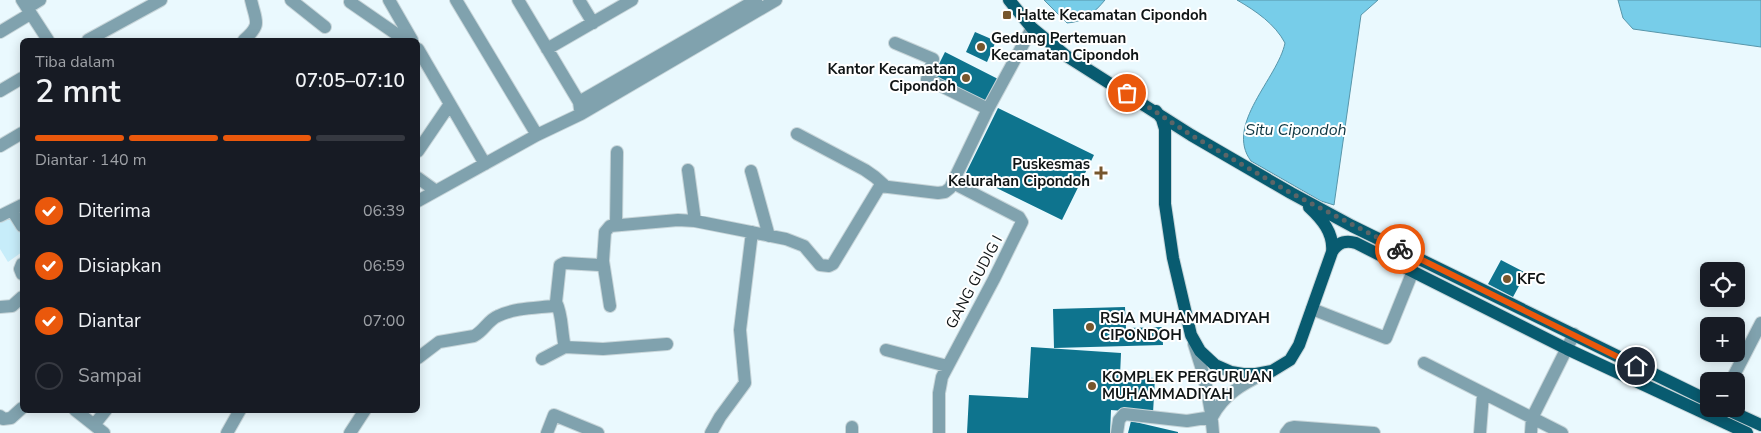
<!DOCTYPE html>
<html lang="id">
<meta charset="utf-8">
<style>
body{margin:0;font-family:"Nunito Sans",sans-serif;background:#242831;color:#f1f3f6;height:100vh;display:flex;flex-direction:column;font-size:19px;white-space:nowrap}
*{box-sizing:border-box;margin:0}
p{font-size:16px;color:#9ea1a6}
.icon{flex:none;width:28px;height:28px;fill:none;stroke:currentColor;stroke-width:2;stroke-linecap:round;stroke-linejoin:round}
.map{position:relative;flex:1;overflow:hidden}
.drawer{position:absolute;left:20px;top:38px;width:400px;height:375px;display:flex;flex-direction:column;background:#171b24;border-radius:8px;box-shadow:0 2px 12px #0003}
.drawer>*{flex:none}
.controls{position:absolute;left:1700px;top:262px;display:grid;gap:10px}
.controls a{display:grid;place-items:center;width:45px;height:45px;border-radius:8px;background:#171b24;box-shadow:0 2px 12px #0003;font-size:25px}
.pin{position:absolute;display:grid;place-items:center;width:42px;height:42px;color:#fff;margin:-21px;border:2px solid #fff;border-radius:50%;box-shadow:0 1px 5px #0007}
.courier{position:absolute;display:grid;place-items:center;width:50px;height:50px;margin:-25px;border:4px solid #ea580c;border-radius:50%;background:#fff;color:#222;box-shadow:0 1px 6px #0007}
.head em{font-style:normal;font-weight:600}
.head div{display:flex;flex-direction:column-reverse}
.head{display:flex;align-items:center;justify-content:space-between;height:85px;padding:0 15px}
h1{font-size:32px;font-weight:600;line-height:38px}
.bar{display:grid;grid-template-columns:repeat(4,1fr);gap:8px 5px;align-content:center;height:60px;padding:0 15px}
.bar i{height:6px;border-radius:4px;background:#363941}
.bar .active{background:#ea580c}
.bar p{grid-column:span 4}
ol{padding:0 15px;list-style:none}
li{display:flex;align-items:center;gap:15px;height:55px}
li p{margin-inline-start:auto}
li .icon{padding:5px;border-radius:50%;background:#ea580c;color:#fff;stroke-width:4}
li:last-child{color:#9ea1a6}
li i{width:28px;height:28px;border:2px solid #363941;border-radius:50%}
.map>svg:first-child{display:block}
.green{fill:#c7edfa}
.water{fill:#77cde9;stroke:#5896aa}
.building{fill:#0e748e}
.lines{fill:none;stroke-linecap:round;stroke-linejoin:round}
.minor-casing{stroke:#c7d5d9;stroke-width:14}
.major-casing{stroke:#c7d5d9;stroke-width:14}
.minor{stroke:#80a2ae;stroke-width:12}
.major{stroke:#085b70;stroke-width:12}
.done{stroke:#5c6567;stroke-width:5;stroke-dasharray:0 9}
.route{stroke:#ea580c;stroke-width:6}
.poi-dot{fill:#77562d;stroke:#fff;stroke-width:2}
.labels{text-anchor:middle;stroke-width:4;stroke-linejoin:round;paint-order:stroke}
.poi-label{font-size:15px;font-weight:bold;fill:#101516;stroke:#fff;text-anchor:start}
.street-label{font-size:15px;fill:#101516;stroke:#fff}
.water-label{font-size:16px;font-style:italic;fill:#0d3642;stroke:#fff}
</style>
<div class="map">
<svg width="1761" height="433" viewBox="0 0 1761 433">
<rect width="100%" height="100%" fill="#eaf9fe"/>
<path class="green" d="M10 214 22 234V252L8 262 0 249V220Z"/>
<path class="water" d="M1044 0H1105C1094 13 1084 22 1067 23Z
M1237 0H1378L1361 15 1334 205 1321 201 1251 161C1224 125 1278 78 1285 43 1275 24 1256 11 1237 0Z
M1618 0H1761V47L1633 29 1623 18Z"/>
<path class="building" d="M975 32 996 41 987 62 966 52Z
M945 52 1000 80 988 103 933 76Z
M998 108 1094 155 1062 220 966 173Z
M1501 260 1526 273 1513 297 1488 284Z
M1125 307 1126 328 1162 327 1163 345 1054 348 1053 309Z
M1031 347 1121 353 1120 376 1155 378 1153 413 1111 410 1110 433H967L969 395 1028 398Z
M1131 421 1178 432V433H1128Z"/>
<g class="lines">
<defs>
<path id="minor" d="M22 0 48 40
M291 0 325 27
M389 0 412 40
M456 0 537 135
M518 0 579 102 580 109
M579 0 593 23
M350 2 405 40
M27 8 40 0
M0 32 30 14
M88 40 161 0
M244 40C262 24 256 22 251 0
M895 43 933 59 927 79 988 109
M418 49 485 164
M547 49 632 0
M0 91 22 78
M579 102 756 0
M797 134 865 170 875 177 884 185
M0 146 22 133
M418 151 450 104
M688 170 695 221
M751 171 769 236
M418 178 436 191
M418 201 537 135 581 114 776 0
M12 210 22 226
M0 216 22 205
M616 225 617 152
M603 261 610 306
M22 264 20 269 22 274
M556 302C563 316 561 332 565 347L603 349 667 344
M0 307 12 306 22 297
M1312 309 1386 338 1413 271
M1194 344C1204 373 1211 403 1213 433
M886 350 947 366
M418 358 439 342 474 336C484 331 488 320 498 316 514 308 536 308 553 306L556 302 560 265 564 263 599 265 603 261 605 232 610 226 678 220 695 221 786 239 804 246 820 265 829 266 833 264 880 186 938 193 945 192 950 188 988 109 1032 28
M542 359 565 347
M1424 363 1562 433
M1731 381 1761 323
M75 410 104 433
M0 416 3 419 11 418 22 408
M1212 417C1224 394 1243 384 1265 373
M94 425 106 410
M852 427V433
M227 433 240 410
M350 433 365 410
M547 433 554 415 598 433
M711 433 720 417 745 383 740 330 752 232
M939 433V393L942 377 994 279 1022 222 1019 217 953 183
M1117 433 1119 420 1124 414 1187 421 1212 417
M1286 433 1290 428 1294 427 1374 433
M1480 433 1483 394
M1531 433 1532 418 1574 334"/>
<path id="major" d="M1009 0 1032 28 1065 55 1191 135 1291 193 1352 226 1709 401
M1156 111 1162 119 1165 129V204L1173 258 1191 335 1200 351 1215 365 1231 372 1243 374H1256L1272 371 1290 360 1299 345 1332 252C1338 242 1346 240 1356 243L1567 349 1747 433
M1309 207C1322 219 1334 233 1332 252
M1726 409 1761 425"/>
</defs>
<use href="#minor" class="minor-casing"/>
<use href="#major" class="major-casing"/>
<use href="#minor" class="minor"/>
<use href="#major" class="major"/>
</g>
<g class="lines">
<path class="done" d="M1127 93 1191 135 1291 193 1400 249"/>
<path class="route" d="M1400 249 1636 366"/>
</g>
<g class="poi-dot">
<rect x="1002" y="10" width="10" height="10" rx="2.5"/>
<circle cx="981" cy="47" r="5"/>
<circle cx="966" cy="78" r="5"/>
<path d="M1098.5 165.5h5v5h5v5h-5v5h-5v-5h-5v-5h5z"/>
<circle cx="1507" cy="279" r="5"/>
<circle cx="1090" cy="327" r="5"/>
<circle cx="1092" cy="386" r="5"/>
</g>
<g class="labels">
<g class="poi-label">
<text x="1017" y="20">Halte Kecamatan Cipondoh</text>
<text x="991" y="43">Gedung Pertemuan<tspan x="991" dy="17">Kecamatan Cipondoh</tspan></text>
<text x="956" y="74" text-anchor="end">Kantor Kecamatan<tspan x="956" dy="17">Cipondoh</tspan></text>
<text x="1090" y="169" text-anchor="end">Puskesmas<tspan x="1090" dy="17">Kelurahan Cipondoh</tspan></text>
<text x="1517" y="284">KFC</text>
<text x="1100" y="323">RSIA MUHAMMADIYAH<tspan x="1100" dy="17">CIPONDOH</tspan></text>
<text x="1102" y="382">KOMPLEK PERGURUAN<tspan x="1102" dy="17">MUHAMMADIYAH</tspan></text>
</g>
<g class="street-label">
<text transform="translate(974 282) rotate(-62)" y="5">GANG GUDIG I</text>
</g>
<g class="water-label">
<text x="1296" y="135">Situ Cipondoh</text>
</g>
</g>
</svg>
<div class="controls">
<a><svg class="icon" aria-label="locate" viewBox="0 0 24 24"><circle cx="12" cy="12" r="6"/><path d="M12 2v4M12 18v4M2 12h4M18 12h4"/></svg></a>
<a>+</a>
<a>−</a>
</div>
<div class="pin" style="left:1127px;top:93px;background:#ea580c"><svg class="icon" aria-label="bag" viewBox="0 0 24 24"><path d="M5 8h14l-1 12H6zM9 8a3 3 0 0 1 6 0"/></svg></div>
<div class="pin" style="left:1636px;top:366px;background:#1f2937"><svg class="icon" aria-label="home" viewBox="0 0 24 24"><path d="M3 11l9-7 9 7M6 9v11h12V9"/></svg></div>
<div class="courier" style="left:1400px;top:249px"><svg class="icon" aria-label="bike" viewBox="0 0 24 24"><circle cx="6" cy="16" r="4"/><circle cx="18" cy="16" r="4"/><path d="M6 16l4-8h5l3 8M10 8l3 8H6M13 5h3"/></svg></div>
<section class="drawer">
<div class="head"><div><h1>2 mnt</h1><p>Tiba dalam</p></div><em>07:05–07:10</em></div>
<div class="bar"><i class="active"></i><i class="active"></i><i class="active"></i><i></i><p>Diantar · 140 m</p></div>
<ol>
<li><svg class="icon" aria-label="check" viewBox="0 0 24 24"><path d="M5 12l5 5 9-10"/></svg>Diterima<p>06:39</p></li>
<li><svg class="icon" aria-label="check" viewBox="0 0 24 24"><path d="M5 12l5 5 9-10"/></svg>Disiapkan<p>06:59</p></li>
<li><svg class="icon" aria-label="check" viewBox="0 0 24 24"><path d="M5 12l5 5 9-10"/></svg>Diantar<p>07:00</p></li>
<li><i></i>Sampai</li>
</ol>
</section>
</div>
